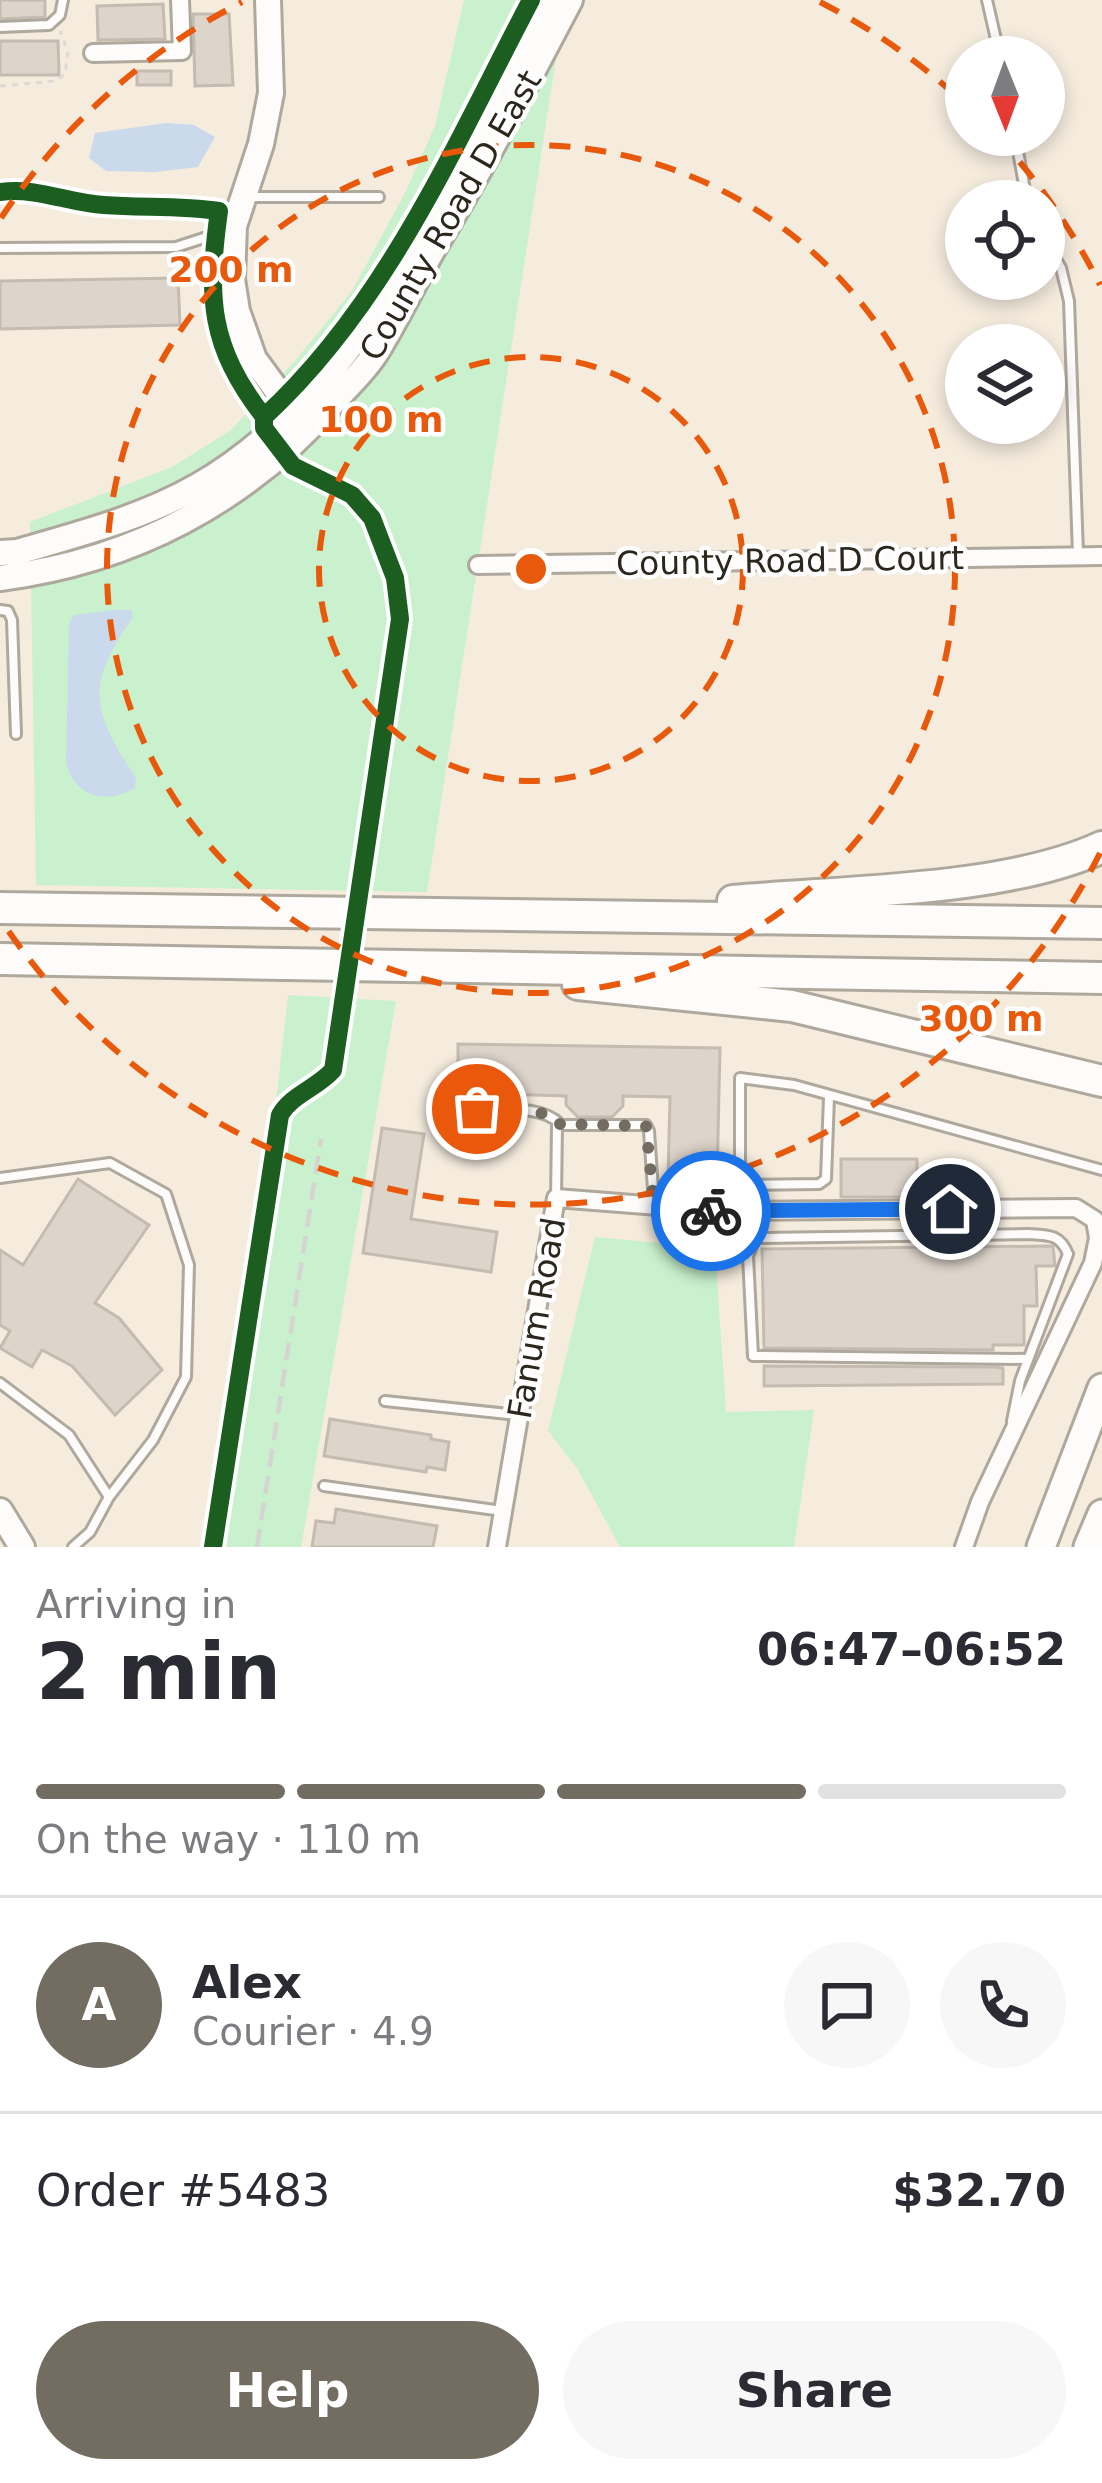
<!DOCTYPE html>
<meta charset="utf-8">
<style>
body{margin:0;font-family:"DejaVu Sans",sans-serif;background:#f7f7f7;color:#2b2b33;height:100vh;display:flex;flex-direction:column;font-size:45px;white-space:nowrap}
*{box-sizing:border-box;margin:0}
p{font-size:39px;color:#7c7c81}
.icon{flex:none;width:66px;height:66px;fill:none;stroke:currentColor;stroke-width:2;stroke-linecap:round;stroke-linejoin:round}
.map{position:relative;height:1547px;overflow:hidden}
.drawer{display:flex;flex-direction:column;background:#fff;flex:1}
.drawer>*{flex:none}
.needle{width:78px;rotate:179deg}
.controls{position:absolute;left:945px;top:36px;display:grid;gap:24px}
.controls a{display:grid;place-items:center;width:120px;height:120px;border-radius:50%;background:#fff;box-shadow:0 6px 18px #0003;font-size:60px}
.pin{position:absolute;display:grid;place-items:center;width:102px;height:102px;color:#fff;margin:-51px;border:6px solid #fff;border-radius:50%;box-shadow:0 3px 12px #0007}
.courier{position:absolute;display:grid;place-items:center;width:120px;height:120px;margin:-60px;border:9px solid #1a73e8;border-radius:50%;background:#fff;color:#222;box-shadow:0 3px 15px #0007}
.head em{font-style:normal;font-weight:700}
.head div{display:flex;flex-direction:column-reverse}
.head{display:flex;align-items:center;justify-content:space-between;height:204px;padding:0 36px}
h1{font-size:78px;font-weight:700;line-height:90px}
.bar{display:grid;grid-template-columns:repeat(4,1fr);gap:18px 12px;align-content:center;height:144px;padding:0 36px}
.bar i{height:15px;border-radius:9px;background:#e1e1e2}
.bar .selected{background:#726c61}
.bar p{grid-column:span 4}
.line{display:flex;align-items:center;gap:30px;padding:0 36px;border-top:3px solid #e1e1e2}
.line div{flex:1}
.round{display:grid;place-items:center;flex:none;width:126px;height:126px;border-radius:63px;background:#f7f7f7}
.button{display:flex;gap:24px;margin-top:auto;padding:24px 36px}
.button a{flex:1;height:138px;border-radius:72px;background:#726c61;color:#fff;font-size:48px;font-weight:700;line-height:138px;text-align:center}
.button a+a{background:#f7f7f7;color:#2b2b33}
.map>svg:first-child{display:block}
.green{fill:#c9f1ce}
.water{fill:#cad9eb}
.building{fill:#ddd4ca;stroke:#c4bbb1;stroke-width:3}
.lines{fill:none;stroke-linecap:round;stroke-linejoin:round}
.lane-casing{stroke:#aea89d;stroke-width:14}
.street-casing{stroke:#aea89d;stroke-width:22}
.secondary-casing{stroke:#aea89d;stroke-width:30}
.primary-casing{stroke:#aea89d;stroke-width:33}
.highway-casing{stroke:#aea89d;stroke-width:36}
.path{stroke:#dddbd6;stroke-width:3;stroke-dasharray:6 6;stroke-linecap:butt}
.lane{stroke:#fefcfa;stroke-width:8}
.street{stroke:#fefcfa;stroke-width:16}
.secondary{stroke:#fefcfa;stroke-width:24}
.primary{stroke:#fefcfa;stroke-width:27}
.highway{stroke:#fefcfa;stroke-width:30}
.rail{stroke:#d6d4d0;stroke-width:4.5;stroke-dasharray:18 9;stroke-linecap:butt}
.cycleway-casing{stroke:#fefefe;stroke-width:26}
.cycleway{stroke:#1b5e20;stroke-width:18}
.done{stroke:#726c61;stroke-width:12;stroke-dasharray:0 21.6}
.route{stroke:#1a73e8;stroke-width:15}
.ring{fill:none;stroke:#e8590c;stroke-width:6;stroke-dasharray:21 15}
.labels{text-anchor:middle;stroke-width:9;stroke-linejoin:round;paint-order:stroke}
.street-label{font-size:33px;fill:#2c271d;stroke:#fefefe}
.centre{fill:#e8590c;stroke:#fefefe;stroke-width:6}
.ring-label{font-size:36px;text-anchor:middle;font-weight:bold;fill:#e8590c;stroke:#fefefe;stroke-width:9;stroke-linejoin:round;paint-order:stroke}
</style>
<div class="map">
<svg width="1102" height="1547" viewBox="0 0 1102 1547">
<rect width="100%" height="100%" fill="#f5ecde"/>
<path class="green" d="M464 0H565L427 892 36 885 30 522 172 467 231 430 294 362 352 291 406 191 435 126Z
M288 995 396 1001 301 1547H204L277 1093Z
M595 1237 715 1248 726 1412 814 1410 794 1547H620L577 1468 548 1431Z"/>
<path class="water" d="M167 123 194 125 215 137 198 167 155 172 106 171 89 158 95 133Z
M113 610H131L133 617C86 685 90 709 136 778L135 788C105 806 72 796 66 760L69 623 74 615Z"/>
<path class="building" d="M0 0H45V17L0 19Z
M163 4 165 39 98 40 97 6Z
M193 14H229L233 85 195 86Z
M0 41H58L59 75H0Z
M137 71H171V85H137Z
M178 278 180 325 0 329V281Z
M458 1044 720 1048 717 1180 668 1179 670 1097 623 1096V1106L612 1117H578L566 1105V1096L501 1094V1100L458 1099Z
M382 1128 424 1134 411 1219 497 1232 491 1272 363 1253Z
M841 1159H917V1197H841Z
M78 1179 149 1225 95 1303 119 1318 162 1370 115 1415 72 1366 42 1350 32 1367 0 1348 10 1331 0 1325V1250L23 1265Z
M1053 1246 1055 1266H1036L1037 1306H1024V1345H993V1350L764 1348 762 1249Z
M764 1366 994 1367 1003 1368V1384L764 1386Z
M330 1419 431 1435V1439L449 1442 445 1470 427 1467 426 1472 324 1456Z
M336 1509 437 1526 433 1547H312L316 1521 334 1523Z"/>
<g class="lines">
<defs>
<path id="lane" d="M987 0 1000 57
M0 27 49 25 60 15 63 0
M1015 135 1027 201
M250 197H379
M1044 238 1061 268 1069 301 1078 554
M0 248 176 247 216 234 232 235
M0 610 8 611 12 620 16 734
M477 1109C502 1110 542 1105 560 1124
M0 1178 110 1163 166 1194 189 1265 186 1377 153 1440 109 1497
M739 1185 819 1184 826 1179 829 1097
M556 1198 557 1125H646L649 1131 654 1204
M740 1210V1078L794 1085 1102 1170
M0 1383 69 1435 109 1497 90 1532 73 1547
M385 1401 518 1415
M1012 1421 1020 1381 1068 1254C1060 1234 1048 1235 1028 1234L755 1238 748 1256 753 1356 1028 1359
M324 1486 502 1511"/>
<path id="street" d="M93 53 182 51 180 0
M478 565 1102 556
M497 1547 556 1198 722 1211 1076 1208 1095 1220 1098 1238 1093 1263 980 1502 964 1547"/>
<path id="secondary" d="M268 0 271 93 261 144 234 226 232 279 237 311 254 359 301 423
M0 553 17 552C79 534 142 518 198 486 367 390 459 165 548 0
M0 578C132 561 245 502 333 402 347 387 364 371 375 354 396 321 413 284 433 249 482 168 526 84 570 0
M0 1511 22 1547"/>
<path id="primary" d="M1041 1547 1102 1388
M1088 1547 1102 1514"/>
<path id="highway" d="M733 901C842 891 1004 892 1102 847
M0 908 1102 923
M0 959 1102 978
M578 984 792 1006 1102 1081"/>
</defs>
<use href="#lane" class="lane-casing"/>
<use href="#street" class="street-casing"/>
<use href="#secondary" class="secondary-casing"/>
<use href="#primary" class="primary-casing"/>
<use href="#highway" class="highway-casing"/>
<path class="path" d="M0 86 55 81 65 74 68 52 60 31"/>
<use href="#lane" class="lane"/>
<use href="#street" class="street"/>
<use href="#secondary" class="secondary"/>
<use href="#primary" class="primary"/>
<use href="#highway" class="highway"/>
<path class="rail" d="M257 1547 321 1139"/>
<defs>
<path id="cycleway" d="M0 192C37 187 68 203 104 205 143 208 180 205 219 211 207 298 209 346 264 417
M213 1547 280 1115C291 1095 317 1088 333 1070L400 619 395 578 372 518 352 495 293 466 264 428V417C387 304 454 146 531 0"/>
</defs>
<use href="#cycleway" class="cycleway-casing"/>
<use href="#cycleway" class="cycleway"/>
</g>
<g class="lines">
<path class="done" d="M477 1109C502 1110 542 1105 560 1124L646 1126 654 1206 711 1211"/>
<path class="route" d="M711 1211 950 1209"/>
</g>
<g class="ring">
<circle cx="531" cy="569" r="212"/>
<circle cx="531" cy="569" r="424"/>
<path d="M1100 853A636 636 0 0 1 1 920M1 218A636 636 0 0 1 242 2M820 2A636 636 0 0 1 965 104M996 135A636 636 0 0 1 1100 285"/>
</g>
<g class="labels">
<g class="street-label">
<text transform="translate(450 215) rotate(-60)" y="12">County Road D East</text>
<text transform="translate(790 560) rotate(-1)" y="12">County Road D Court</text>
<text transform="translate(536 1318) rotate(-80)" y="12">Fanum Road</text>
</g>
</g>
<circle cx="531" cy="569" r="18" class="centre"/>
<g class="ring-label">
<text x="231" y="282">200 m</text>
<text x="381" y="432">100 m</text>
<text x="981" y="1031">300 m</text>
</g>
</svg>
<div class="controls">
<a><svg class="needle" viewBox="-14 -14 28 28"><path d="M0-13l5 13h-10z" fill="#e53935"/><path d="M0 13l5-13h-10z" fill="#7c7c81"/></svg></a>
<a><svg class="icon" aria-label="locate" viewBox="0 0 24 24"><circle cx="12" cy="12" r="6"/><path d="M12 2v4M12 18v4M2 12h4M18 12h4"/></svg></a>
<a><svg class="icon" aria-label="layers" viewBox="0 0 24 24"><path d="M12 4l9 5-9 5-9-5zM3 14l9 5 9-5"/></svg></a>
</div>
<div class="pin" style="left:477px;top:1109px;background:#ea580c"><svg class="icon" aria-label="bag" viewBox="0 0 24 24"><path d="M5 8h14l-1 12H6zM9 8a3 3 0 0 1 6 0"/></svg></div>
<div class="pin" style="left:950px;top:1209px;background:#1f2937"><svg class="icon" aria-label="home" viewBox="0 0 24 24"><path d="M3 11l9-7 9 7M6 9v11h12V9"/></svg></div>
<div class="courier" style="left:711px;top:1211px"><svg class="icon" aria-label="bike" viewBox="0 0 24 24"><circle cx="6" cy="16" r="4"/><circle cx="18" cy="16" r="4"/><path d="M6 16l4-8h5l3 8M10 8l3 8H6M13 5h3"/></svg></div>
</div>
<section class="drawer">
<div class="head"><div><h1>2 min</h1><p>Arriving in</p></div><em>06:47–06:52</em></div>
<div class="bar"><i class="selected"></i><i class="selected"></i><i class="selected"></i><i></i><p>On the way · 110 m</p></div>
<div class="line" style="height:216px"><b class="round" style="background:#726c61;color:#fff">A</b><div><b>Alex</b><p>Courier · 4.9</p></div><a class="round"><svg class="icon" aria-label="chat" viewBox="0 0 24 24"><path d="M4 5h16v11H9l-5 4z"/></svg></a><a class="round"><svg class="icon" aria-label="phone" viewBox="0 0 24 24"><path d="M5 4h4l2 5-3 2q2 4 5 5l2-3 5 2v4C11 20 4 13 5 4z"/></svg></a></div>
<div class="line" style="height:156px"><div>Order #5483</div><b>$32.70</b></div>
<div class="button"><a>Help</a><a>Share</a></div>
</section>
